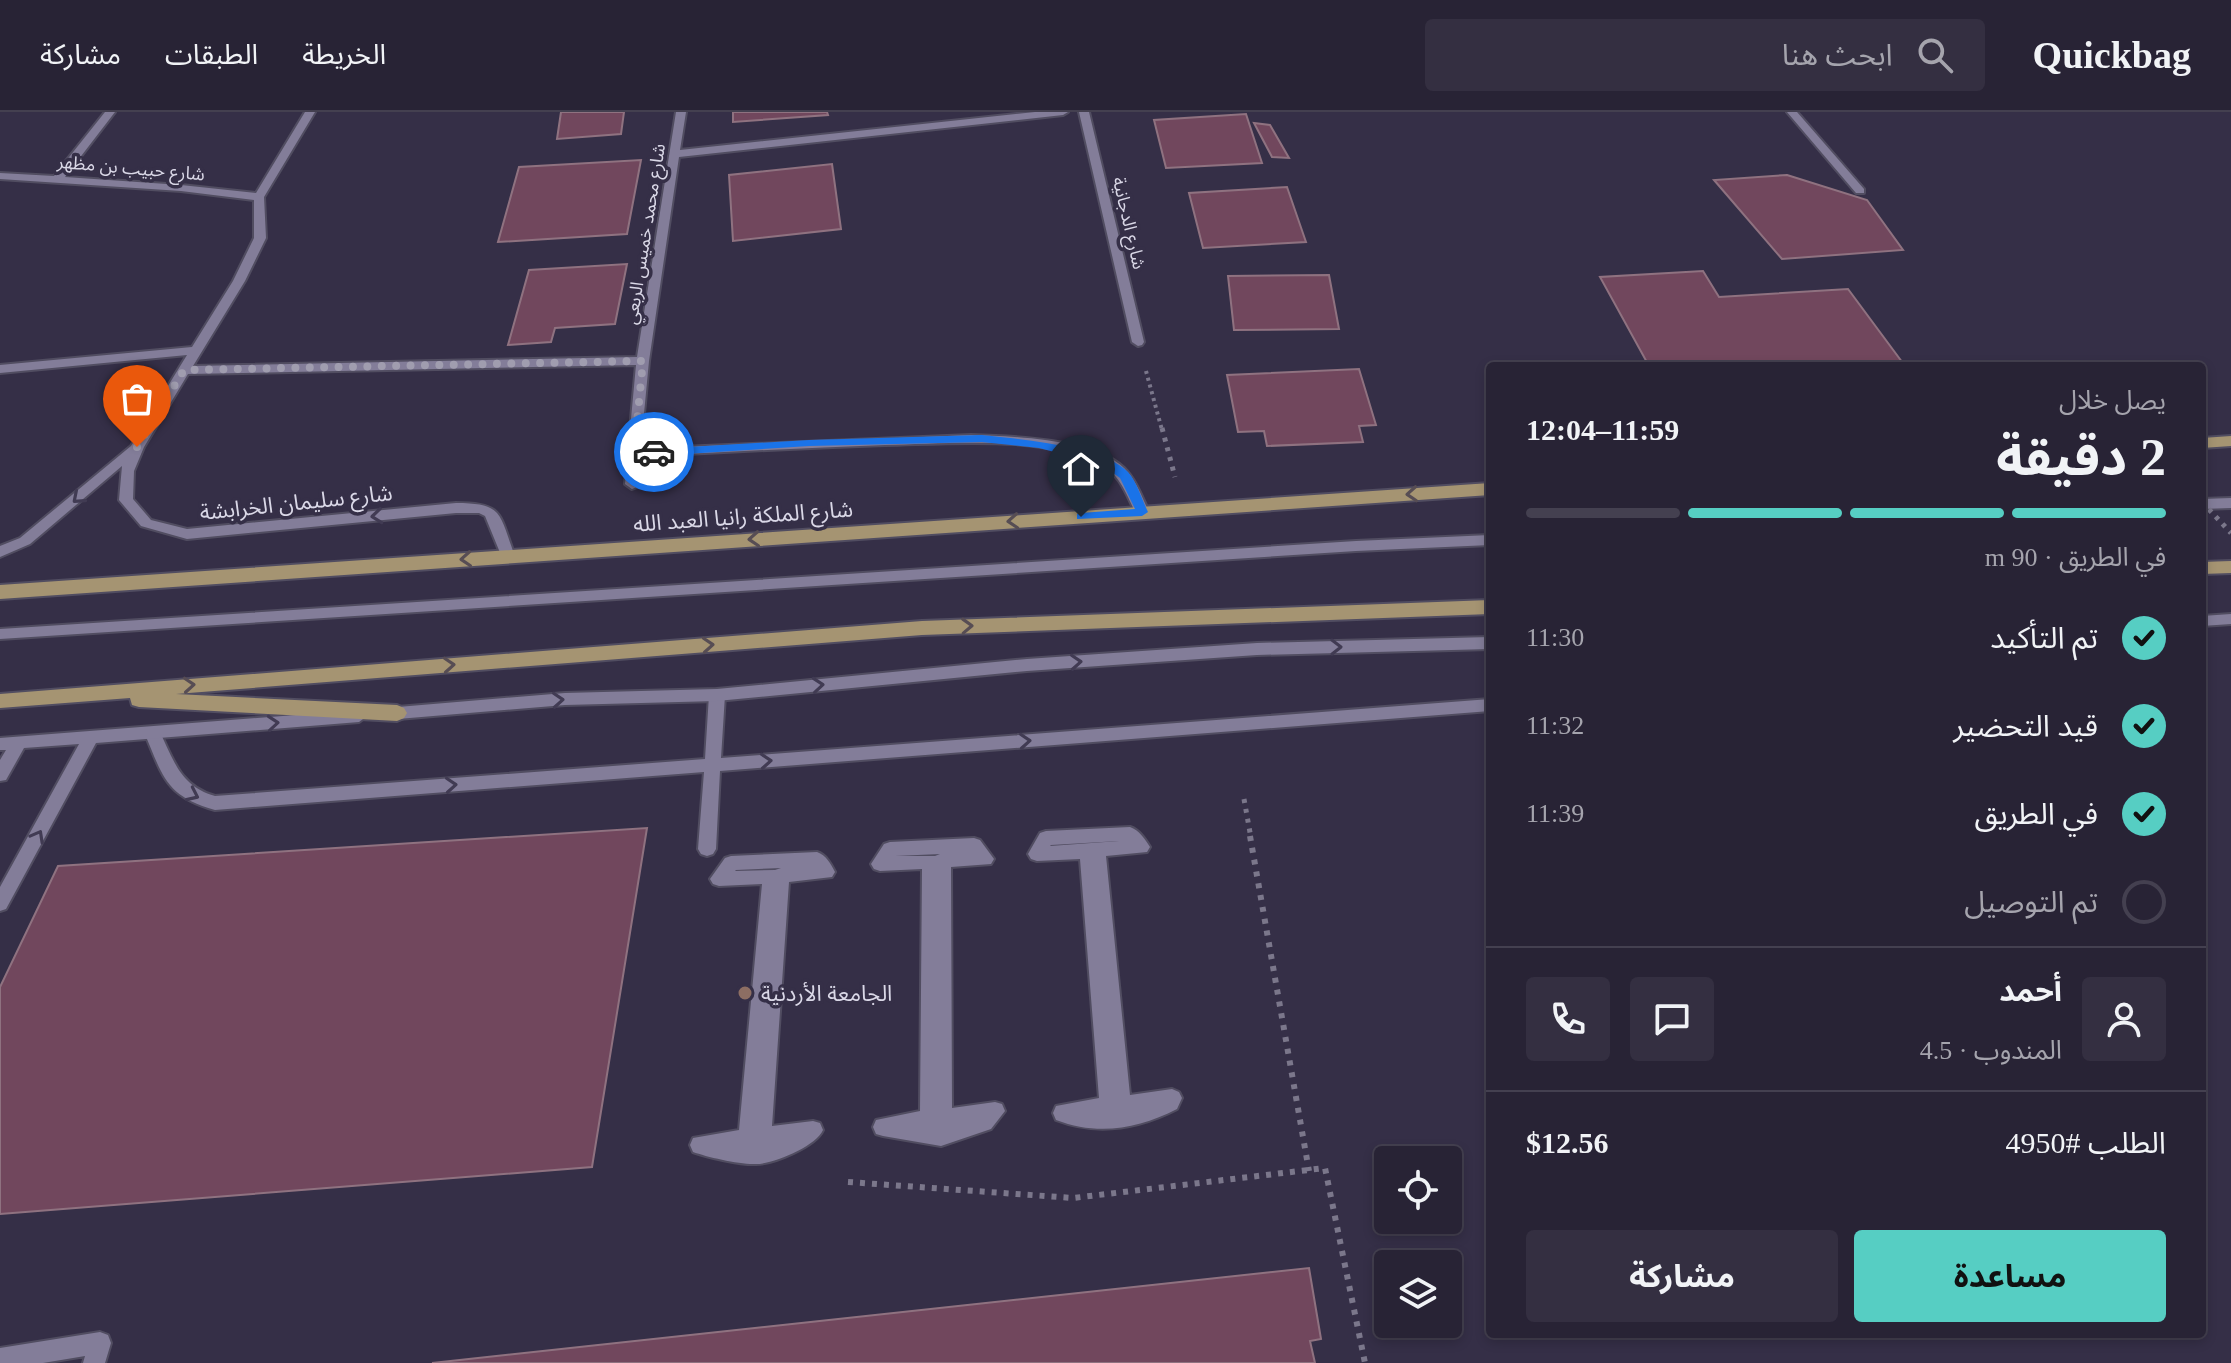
<!DOCTYPE html>
<html lang="ar">
<meta charset="utf-8">
<style>
body{margin:0;font-family:"Times New Roman","Noto Sans Arabic",serif;background:#342f41;color:#f1f3f6;direction:rtl;height:100vh;display:flex;flex-direction:column;font-size:30px;white-space:nowrap}
*{box-sizing:border-box;margin:0}
p{font-size:26px;color:#a5a4ad}
.icon{flex:none;width:44px;height:44px;fill:none;stroke:currentColor;stroke-width:2;stroke-linecap:round;stroke-linejoin:round}
.map{position:relative;flex:1;overflow:hidden;direction:ltr}
.details{position:absolute;left:1486px;top:250px;width:720px;height:976px;display:flex;flex-direction:column;background:#282335;border-radius:8px;box-shadow:0 4px 12px #0003,0 0 0 2px #444050;direction:rtl}
.details>*{flex:none}
.buttons{position:absolute;left:1374px;top:1034px;display:grid;gap:16px}
.buttons a{display:grid;place-items:center;width:88px;height:88px;border-radius:8px;background:#282335;box-shadow:0 4px 12px #0003,0 0 0 2px #444050;font-size:40px}
.pin{position:absolute;display:grid;place-items:center;width:68px;height:68px;color:#fff;margin:-82px -34px;border-radius:50% 50% 50% 0;rotate:-45deg;box-shadow:0 0 8px #0007}
.pin .icon{rotate:45deg}
.courier{position:absolute;display:grid;place-items:center;width:80px;height:80px;margin:-40px;border:6px solid #1a73e8;border-radius:50%;background:#fff;color:#222;box-shadow:0 2px 10px #0007}
.headline em{font-style:normal;font-weight:700}
.headline div{display:flex;flex-direction:column-reverse}
.headline{display:flex;align-items:center;justify-content:space-between;height:136px;padding:0 40px}
h1{font-size:52px;font-weight:700;line-height:60px}
.bar{display:grid;grid-template-columns:repeat(4,1fr);gap:12px 8px;align-content:center;height:96px;padding:0 40px}
.bar i{height:10px;border-radius:6px;background:#444050}
.bar .active{background:#56cec3}
.bar p{grid-column:span 4}
.line{display:flex;align-items:center;gap:20px;padding:0 40px;border-top:2px solid #444050}
.line div{flex:1}
.round{display:grid;place-items:center;flex:none;width:84px;height:84px;border-radius:8px;background:#342f41}
ol{padding:0 40px;list-style:none}
li{display:flex;align-items:center;gap:24px;height:88px}
li p{margin-inline-start:auto}
li .icon{padding:8px;border-radius:50%;background:#56cec3;color:#111;stroke-width:4}
li:last-child{color:#a5a4ad}
li i{width:44px;height:44px;border:4px solid #444050;border-radius:50%}
.primary-button{display:flex;gap:16px;margin-top:auto;padding:16px 40px}
.primary-button a{flex:1;height:92px;border-radius:8px;background:#56cec3;color:#111;font-size:32px;font-weight:700;line-height:92px;text-align:center}
.primary-button a+a{background:#342f41;color:#f1f3f6}
header{display:flex;align-items:center;gap:48px;box-sizing:border-box;height:112px;padding:0 40px;background:#282335;border-bottom:2px solid #444050}
header strong{font-size:38px}
nav{display:flex;gap:44px;margin-inline-start:auto;font-size:28px}
.search{width:560px;height:72px;background:#342f41;display:flex;align-items:center;gap:20px;box-sizing:border-box;padding:0 28px;border-radius:8px;color:#a5a4ad;font-size:30px}
.map>svg:first-child{display:block}
.building{fill:#71475d;stroke:#8f7280;stroke-width:2}
.lines{fill:none;stroke-linecap:round;stroke-linejoin:round}
.service-casing{stroke:#514d61;stroke-width:4}
.pedestrian-casing{stroke:#514d61;stroke-width:4}
.minor-casing{stroke:#514d61;stroke-width:4}
.primary-casing{stroke:#514d61;stroke-width:4}
.path-far2{stroke:#7b778b;stroke-width:4;stroke-dasharray:3 4;stroke-linecap:butt}
.path-far1{stroke:#7b778b;stroke-width:5;stroke-dasharray:4 6;stroke-linecap:butt}
.path{stroke:#7b778b;stroke-width:6;stroke-dasharray:5 7;stroke-linecap:butt}
.service{fill:#837d99;fill-rule:evenodd}
.pedestrian{fill:#837d99;fill-rule:evenodd}
.minor{fill:#837d99;fill-rule:evenodd}
.primary{fill:#a59472;fill-rule:evenodd}
.path-bridge{stroke:#7b778b;stroke-width:5;stroke-dasharray:4 6;stroke-linecap:butt}
.oneway{stroke:#574d54}
.oneway2{stroke:#413b53}
.route{fill:#1a73e8}
.done{stroke:#a09daf;stroke-width:8;stroke-dasharray:0 14.4}
.education-dot{fill:#8d6e63;stroke:#352f47;stroke-width:3}
.labels{text-anchor:middle;stroke-width:7;stroke-linejoin:round;paint-order:stroke}
.far-street-label{font-size:18px;fill:#dad8e7;stroke:#352f47}
.street-label{font-size:22px;fill:#dad8e7;stroke:#352f47}
.poi-label{font-size:22px;fill:#dad8e7;stroke:#352f47;text-anchor:start}
</style>
<header>
<strong>Quickbag</strong>
<div class="search"><svg class="icon" aria-label="search" viewBox="0 0 24 24"><circle cx="10" cy="10" r="6"/><path d="M15 15l6 6"/></svg>ابحث هنا</div>
<nav><a>الخريطة</a><a>الطبقات</a><a>مشاركة</a></nav>
</header>
<div class="map">
<svg width="2231" height="1251" viewBox="0 0 2231 1251">
<rect width="100%" height="100%" fill="#352f47"/>
<path class="building" d="M561 0H624L621 22 557 27Z
M733 0H827L828 3 733 10Z
M1246 2 1262 51 1166 56 1154 8Z
M1254 11 1270 13 1289 46 1272 45Z
M641 48 627 122 498 130 519 55Z
M832 52 841 117 733 129 729 63Z
M1787 63 1867 88 1903 138 1782 147 1714 68Z
M1287 75 1306 130 1203 136 1189 81Z
M627 152 615 212 555 216 551 230 508 233 529 158Z
M1703 159 1719 185 1848 177 1905 254H1649L1600 165Z
M1329 163 1339 217 1234 218 1228 164Z
M1359 257 1376 313 1359 314 1363 330 1267 334 1264 319 1238 320 1227 263Z
M647 716 592 1055 0 1102V875L58 754Z
M1309 1156 1321 1227 1310 1229 1315 1251H432Z"/>
<g class="lines">
<defs>
<path id="service" d="M1787 0H1797L1864 77V81H1856Z
M971 323C1011 324 1095 327 1124 356 1136 368 1142 385 1149 400L1147 403H1137C1127 385 1122 365 1103 354 1049 322 946 332 885 333 801 336 718 340 634 345L627 341 634 337Z
M2231 386V396L2202 397V387Z
M1490 423V433L1356 439 0 527V517L1356 429Z
M717 577 725 583 721 646 1490 587V599L720 659 716 737 713 742 707 744 701 742 698 737 704 660 215 698C165 684 163 664 144 620L146 616H158C173 646 179 674 215 684L705 647 709 583Z
M100 1220 108 1223 111 1231 105 1251H83L85 1244 43 1251H0V1236Z"/>
<path id="pedestrian" d="M1130 715C1139 718 1145 727 1150 735L1147 740 1106 744 1130 983 1172 977 1179 980 1182 986 1177 997C1138 1017 1098 1024 1056 1008L1053 1001 1056 994 1099 986 1080 747 1037 749 1031 747 1028 742 1040 721 1046 719ZM1119 729 1050 734 1051 733Z
M974 726 980 728 994 747 991 752 951 755 952 996 995 990 1002 992 1005 999 991 1017 941 1034 883 1024 876 1022 873 1015 876 1008 920 999 922 757 880 759 874 757 871 752 884 732 890 730ZM940 742 935 744H895Z
M817 740C826 743 831 752 835 760L832 765 789 770 772 1014 813 1009 820 1011 823 1018C816 1034 774 1052 756 1052 741 1053 707 1045 693 1040L690 1033 693 1026 739 1018 762 772 719 774 713 772 710 767 725 746 731 744ZM781 756 775 758 735 759 736 758Z"/>
<path id="minor" d="M105 0H115L65 65 181 73 256 81 305 0H315L264 85 266 126 245 169 193 254 637 245 676 0H686L680 38 1035 0H1068L1063 3 679 45 649 249 637 375 632 377 625 372 636 253 188 262 144 335 134 359 133 387 151 408 187 417 456 391C505 391 499 403 515 444L513 448H503L485 404 479 401H456L187 427 141 414 119 388 122 354 30 432 0 445V434L20 426 131 334 187 243 0 261V253L192 235 233 169 254 126V88L181 79 0 67V61L54 64Z
M1079 0H1089L1144 230 1142 233 1138 234 1132 230Z
M2231 502V512L2202 514V504Z
M1490 525V537L1257 543 1027 559 717 589 565 593 386 608 378 602 386 596 565 581 717 577 1027 547 1257 531Z
M359 598 367 604 359 610 96 631 6 797 0 799V775L79 632 24 636 6 668 0 669V648L6 638H0V626Z"/>
<path id="primary" d="M2231 324V334L2202 336V326Z
M1490 371V383L0 487V473Z
M2231 449V461L2202 462V450Z
M1490 488V502L922 523 176 582 397 593 404 596 407 601 404 606 397 609 139 595 132 593 130 586 0 596V582L922 509Z"/>
</defs>
<use href="#service" class="service-casing"/>
<use href="#pedestrian" class="pedestrian-casing"/>
<use href="#minor" class="minor-casing"/>
<use href="#primary" class="primary-casing"/>
<path class="path-far2" d="M1146 259 1162 318"/>
<path class="path-far1" d="M1162 316 1175 365
M1244 687 1251 726"/>
<path class="path" d="M1250 724 1309 1059
M848 1070 1073 1086 1325 1056 1365 1251"/>
<use href="#service" class="service"/>
<use href="#pedestrian" class="pedestrian"/>
<use href="#minor" class="minor"/>
<use href="#primary" class="primary"/>
<path class="path-bridge" d="M2202 390 2231 421"/>
</g>
<defs><path id="oneway-chevron" d="M-2-3.5L2.5 0L-2 3.5" fill="none" stroke-width="1.6" stroke-linecap="round" stroke-linejoin="round" transform="scale(2)"/></defs>
<g class="oneway">
<use href="#oneway-chevron" transform="translate(1412 382) rotate(176)"/>
<use href="#oneway-chevron" transform="translate(1013 409) rotate(176)"/>
<use href="#oneway-chevron" transform="translate(754 427) rotate(176)"/>
<use href="#oneway-chevron" transform="translate(466 447) rotate(176)"/>
<use href="#oneway-chevron" transform="translate(967 514) rotate(-2)"/>
<use href="#oneway-chevron" transform="translate(708 533) rotate(-4)"/>
<use href="#oneway-chevron" transform="translate(449 553) rotate(-4)"/>
<use href="#oneway-chevron" transform="translate(189 573) rotate(-4)"/>
</g>
<g class="oneway2">
<use href="#oneway-chevron" transform="translate(78 386) rotate(139)"/>
<use href="#oneway-chevron" transform="translate(377 404) rotate(174)"/>
<use href="#oneway-chevron" transform="translate(1336 535) rotate(-1)"/>
<use href="#oneway-chevron" transform="translate(1076 550) rotate(-4)"/>
<use href="#oneway-chevron" transform="translate(818 573) rotate(-5)"/>
<use href="#oneway-chevron" transform="translate(558 588) rotate(-4)"/>
<use href="#oneway-chevron" transform="translate(273 611) rotate(-5)"/>
<use href="#oneway-chevron" transform="translate(1025 629) rotate(-4)"/>
<use href="#oneway-chevron" transform="translate(766 649) rotate(-4)"/>
<use href="#oneway-chevron" transform="translate(451 673) rotate(-4)"/>
<use href="#oneway-chevron" transform="translate(193 683) rotate(25)"/>
<use href="#oneway-chevron" transform="translate(38 724) rotate(-61)"/>
</g>
<path class="route" d="M982 323C1018 327 1103 334 1128 360 1137 370 1142 388 1148 400L1142 404 1077 407V402L1081 401 1135 397 1120 366 1101 352 1039 336 982 330 809 334 654 344 648 340 654 337 809 328Z"/>
<g class="lines">
<path class="done" d="M137 335 184 258 643 249 634 341 654 340"/>
</g>
<circle class="education-dot" cx="745" cy="881" r="8"/>
<g class="labels">
<g class="far-street-label">
<text transform="translate(131 56) rotate(5)" y="6">شارع حبيب بن مظهر</text>
<text transform="translate(1129 111) rotate(77)" y="6">شارع الدجانية</text>
<text transform="translate(645 122) rotate(-81)" y="6">شارع محمد خميس الربعي</text>
</g>
<g class="street-label">
<text transform="translate(296 390) rotate(-6)" y="8">شارع سليمان الخرابشة</text>
<text transform="translate(743 404) rotate(-4)" y="8">شارع الملكة رانيا العبد الله</text>
</g>
<g class="poi-label">
<text x="761" y="889">الجامعة الأردنية</text>
</g>
</g>
</svg>
<div class="buttons">
<a><svg class="icon" aria-label="locate" viewBox="0 0 24 24"><circle cx="12" cy="12" r="6"/><path d="M12 2v4M12 18v4M2 12h4M18 12h4"/></svg></a>
<a><svg class="icon" aria-label="layers" viewBox="0 0 24 24"><path d="M12 4l9 5-9 5-9-5zM3 14l9 5 9-5"/></svg></a>
</div>
<div class="pin" style="left:137px;top:335px;background:#ea580c"><svg class="icon" aria-label="bag" viewBox="0 0 24 24"><path d="M5 8h14l-1 12H6zM9 8a3 3 0 0 1 6 0"/></svg></div>
<div class="pin" style="left:1081px;top:405px;background:#1f2937"><svg class="icon" aria-label="home" viewBox="0 0 24 24"><path d="M3 11l9-7 9 7M6 9v11h12V9"/></svg></div>
<div class="courier" style="left:654px;top:340px"><svg class="icon" aria-label="car" viewBox="0 0 24 24"><path d="M5 17H2v-5l4-1 3-4h7l3 4 3 1v5h-3M9 17h6M6 11h13"/><circle cx="7" cy="17" r="2"/><circle cx="17" cy="17" r="2"/></svg></div>
<section class="details">
<div class="headline"><div><h1>2 دقيقة</h1><p>يصل خلال</p></div><em>11:59–12:04</em></div>
<div class="bar"><i class="active"></i><i class="active"></i><i class="active"></i><i></i><p>في الطريق · 90 m</p></div>
<ol>
<li><svg class="icon" aria-label="check" viewBox="0 0 24 24"><path d="M5 12l5 5 9-10"/></svg>تم التأكيد<p>11:30</p></li>
<li><svg class="icon" aria-label="check" viewBox="0 0 24 24"><path d="M5 12l5 5 9-10"/></svg>قيد التحضير<p>11:32</p></li>
<li><svg class="icon" aria-label="check" viewBox="0 0 24 24"><path d="M5 12l5 5 9-10"/></svg>في الطريق<p>11:39</p></li>
<li><i></i>تم التوصيل</li>
</ol>
<div class="line" style="height:144px"><a class="round"><svg class="icon" aria-label="person" viewBox="0 0 24 24"><circle cx="12" cy="8" r="4"/><path d="M4 21q1-7 8-7t8 7"/></svg></a><div><b>أحمد</b><p>المندوب · 4.5</p></div><a class="round"><svg class="icon" aria-label="chat" viewBox="0 0 24 24"><path d="M4 5h16v11H9l-5 4z"/></svg></a><a class="round"><svg class="icon" aria-label="phone" viewBox="0 0 24 24"><path d="M5 4h4l2 5-3 2q2 4 5 5l2-3 5 2v4C11 20 4 13 5 4z"/></svg></a></div>
<div class="line" style="height:104px"><div>الطلب #4950</div><b>$12.56</b></div>
<div class="primary-button"><a>مساعدة</a><a>مشاركة</a></div>
</section>
</div>
